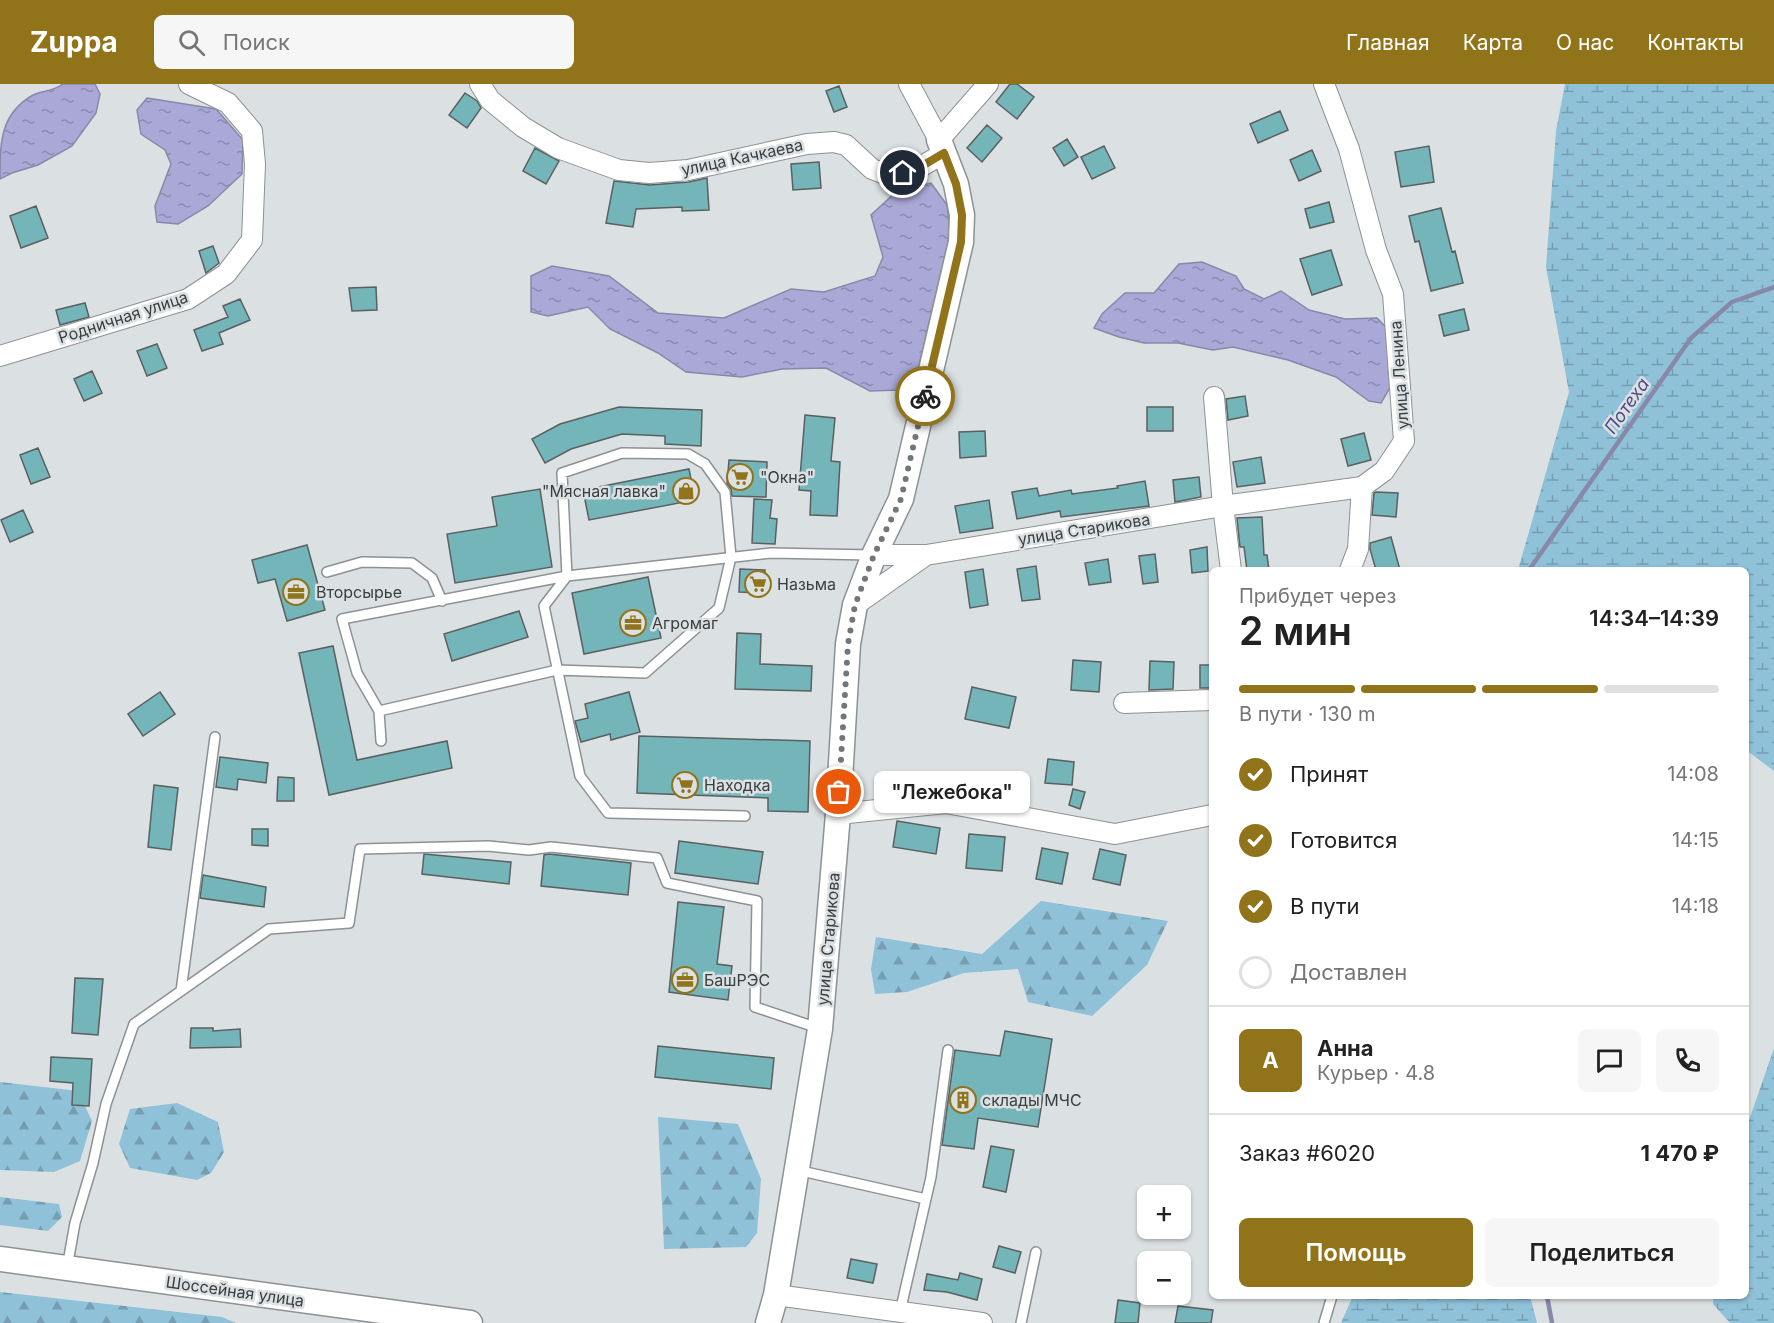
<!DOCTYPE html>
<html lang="ru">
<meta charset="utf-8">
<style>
body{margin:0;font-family:Inter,sans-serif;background:#f6f6f6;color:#222;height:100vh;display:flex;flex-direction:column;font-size:22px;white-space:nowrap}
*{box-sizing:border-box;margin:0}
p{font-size:20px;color:#767676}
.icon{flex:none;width:33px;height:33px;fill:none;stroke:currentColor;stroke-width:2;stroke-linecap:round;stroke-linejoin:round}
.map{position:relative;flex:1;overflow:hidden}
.side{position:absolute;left:1209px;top:483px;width:540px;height:732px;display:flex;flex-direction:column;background:#fff;border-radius:9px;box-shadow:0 2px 4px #0004}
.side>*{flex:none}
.fabs{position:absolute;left:1137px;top:1101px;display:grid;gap:12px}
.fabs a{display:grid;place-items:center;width:54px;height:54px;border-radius:9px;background:#fff;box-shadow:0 2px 4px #0004;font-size:30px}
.pin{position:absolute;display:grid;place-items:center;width:51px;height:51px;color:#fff;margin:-26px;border:3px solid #fff;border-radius:50%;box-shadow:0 2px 6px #0007}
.courier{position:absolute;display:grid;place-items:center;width:60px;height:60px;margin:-30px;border:4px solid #91741a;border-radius:50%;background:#fff;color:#222;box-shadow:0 2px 8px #0007}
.bubble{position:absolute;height:42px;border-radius:9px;background:#fff;box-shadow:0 2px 4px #0004;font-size:20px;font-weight:600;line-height:42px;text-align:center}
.head em{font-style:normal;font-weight:600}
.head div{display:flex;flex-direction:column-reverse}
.head{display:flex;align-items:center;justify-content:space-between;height:102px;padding:0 30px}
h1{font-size:39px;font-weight:600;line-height:45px}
.bar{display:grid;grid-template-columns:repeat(4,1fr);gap:9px 6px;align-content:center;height:72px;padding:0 30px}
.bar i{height:8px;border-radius:4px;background:#e0e0e0}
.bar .current{background:#91741a}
.bar p{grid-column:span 4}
.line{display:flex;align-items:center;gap:15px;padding:0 30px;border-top:2px solid #e0e0e0}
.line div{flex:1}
.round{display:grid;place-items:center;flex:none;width:63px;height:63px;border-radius:9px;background:#f6f6f6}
ol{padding:0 30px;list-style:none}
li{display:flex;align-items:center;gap:18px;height:66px}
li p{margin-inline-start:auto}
li .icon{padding:6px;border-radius:50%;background:#91741a;color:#fff;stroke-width:4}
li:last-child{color:#767676}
li i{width:33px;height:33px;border:3px solid #e0e0e0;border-radius:50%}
.cta{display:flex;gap:12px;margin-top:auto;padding:12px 30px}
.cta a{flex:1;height:69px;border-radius:9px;background:#91741a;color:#fff;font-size:24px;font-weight:600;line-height:69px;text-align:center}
.cta a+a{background:#f6f6f6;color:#222}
header{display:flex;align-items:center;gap:36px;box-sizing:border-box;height:84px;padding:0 30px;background:#91741a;color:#fff}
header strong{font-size:28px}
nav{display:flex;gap:33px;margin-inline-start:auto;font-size:21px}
.search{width:420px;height:54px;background:#f6f6f6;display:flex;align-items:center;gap:15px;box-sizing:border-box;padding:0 21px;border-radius:9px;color:#767676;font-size:22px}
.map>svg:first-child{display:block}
.forest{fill:url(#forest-firs)}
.wetland{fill:url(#wetland-marsh)}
.water{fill:url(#water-ripples);stroke:#8888a9;stroke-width:1.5}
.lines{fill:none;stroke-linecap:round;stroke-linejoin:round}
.stream{stroke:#8888a9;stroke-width:4.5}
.building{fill:#74b5ba;stroke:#5a6060;stroke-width:1.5}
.service-casing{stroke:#8c9193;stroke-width:12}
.minor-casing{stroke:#8c9193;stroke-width:22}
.tertiary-casing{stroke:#8c9193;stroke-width:27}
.service{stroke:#fff;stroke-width:9}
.minor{stroke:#fff;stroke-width:20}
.tertiary{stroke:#fff;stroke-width:24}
.done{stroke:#737678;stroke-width:6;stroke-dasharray:0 10.8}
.route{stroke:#91741a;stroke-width:8}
.labels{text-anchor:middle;stroke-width:5;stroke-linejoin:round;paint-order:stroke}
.street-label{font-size:16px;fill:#3b3d3e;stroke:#dbe0e3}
.poi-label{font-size:16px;fill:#3b3d3e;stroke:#dbe0e3;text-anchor:start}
.water-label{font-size:18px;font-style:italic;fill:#504b87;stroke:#dbe0e3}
</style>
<header>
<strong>Zuppa</strong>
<div class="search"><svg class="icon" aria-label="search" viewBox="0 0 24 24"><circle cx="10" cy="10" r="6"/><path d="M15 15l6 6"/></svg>Поиск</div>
<nav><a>Главная</a><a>Карта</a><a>О нас</a><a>Контакты</a></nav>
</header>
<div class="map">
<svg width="1774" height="1239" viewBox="0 0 1774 1239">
<defs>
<pattern id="forest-firs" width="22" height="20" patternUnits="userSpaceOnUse" patternTransform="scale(1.5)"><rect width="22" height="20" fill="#8fc1d9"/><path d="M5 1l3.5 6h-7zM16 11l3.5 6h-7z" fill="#769eb1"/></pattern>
<pattern id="wetland-marsh" width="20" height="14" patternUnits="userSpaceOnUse" patternTransform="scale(1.5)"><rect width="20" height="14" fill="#8fc1d9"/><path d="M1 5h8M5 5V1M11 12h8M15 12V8" fill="none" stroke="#769eb1"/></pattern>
<pattern id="water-ripples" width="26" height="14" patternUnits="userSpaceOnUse" patternTransform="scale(1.5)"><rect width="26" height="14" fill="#a9a8d7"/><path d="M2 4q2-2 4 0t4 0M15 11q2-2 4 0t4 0" fill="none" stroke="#8b8ab0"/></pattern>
</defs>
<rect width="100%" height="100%" fill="#dbe0e3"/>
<path class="forest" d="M1041 817 1168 837 1147 881 1092 932 1028 918 1018 885 964 889 907 908 875 910 871 885 876 853 982 870Z
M0 998 78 1007 92 1037 80 1077 54 1088 0 1086Z
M177 1019 218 1038 224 1068 211 1089 197 1096 130 1084 119 1060 130 1025Z
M658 1033 738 1040 761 1095 757 1149 746 1163 664 1165Z
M0 1113 59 1120 62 1133 48 1147 0 1141Z
M0 1208 222 1233 236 1239H0Z"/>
<path class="wetland" d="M1565 0H1774V687L1746 666V486H1518L1569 308 1546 183 1556 47Z
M1774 964V1239H1730L1713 1220 1714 1212H1746V1045Z
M1353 1212H1530L1537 1239H1341Z"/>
<path class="water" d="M63 0H95L100 10 96 29 72 62 38 81 12 89 0 95C0 58 0 30 33 11 44 6 52 8 63 0Z
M147 14 216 25 243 56 242 90 208 122 178 140 157 138 155 122 171 80 165 66 141 50 137 26Z
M931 99 947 121 950 150 916 294 900 306 870 307 826 284 782 285 742 293 686 288 658 269 610 245 588 223 548 232 531 228V192L552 182 609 192 658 229 724 234 791 205 824 208 875 192 883 173 871 131 897 107Z
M1202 178 1236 192 1244 205 1264 215 1281 207 1309 226 1345 235 1377 234 1388 245 1391 302 1381 319 1369 317 1336 293 1288 276 1233 263 1213 266 1178 259H1144L1119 253 1094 244 1102 230 1125 209H1154L1179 180Z"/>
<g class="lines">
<path class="stream" d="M1529 486 1691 254 1732 218 1774 203
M1547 1212 1552 1239"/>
</g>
<path class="building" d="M1010 0H1017L1034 13 1017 35 996 18Z
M839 2 847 23 834 28 826 7Z
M465 9 477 17 481 24 467 44 449 31Z
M1280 27 1288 46 1258 59 1250 40Z
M987 41 1002 54 982 78 967 64Z
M1067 55 1078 73 1064 82 1053 64Z
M1104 62 1115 84 1092 95 1081 73Z
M1429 62 1434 98 1401 103 1395 68Z
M535 64 559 77 546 100 523 87Z
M1312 66 1321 87 1299 97 1290 76Z
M819 78 821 104 793 106 791 80Z
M707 94 709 126 682 127V123L636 125 633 143 606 139 614 97 650 101 689 98Z
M1329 118 1334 138 1310 144 1305 125Z
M36 122 48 154 21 164 10 132Z
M1441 124 1452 168 1455 167 1463 199 1431 207 1419 157 1415 158 1409 132Z
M213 162 219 179 206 189 199 167Z
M1331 166 1342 201 1312 211 1300 175Z
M376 203 377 226 352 227 349 204Z
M240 215 250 236 219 249 223 260 202 267 194 246 228 233 223 222Z
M85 219 89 233 60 241 56 226Z
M1464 225 1469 246 1444 252 1439 231Z
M157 260 167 284 147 292 137 267Z
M92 287 102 309 84 317 74 295Z
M1245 312 1248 332 1228 336 1226 315Z
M619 323 702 326 701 362 665 360V352L622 350 571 365 545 379 532 355 560 340Z
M1147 323H1173V347H1147Z
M805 331 835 334 831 377 840 378 837 432 810 431 811 407 799 406Z
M985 347 986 372 960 374 959 348Z
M1364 349 1371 376 1348 382 1341 355Z
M38 364 50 393 31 400 20 371Z
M1261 373 1265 399 1237 403 1233 378Z
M729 376 767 378 766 413 732 412 731 405 727 400Z
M689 385 695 416 589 436 583 406Z
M1199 393 1201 413 1175 418 1173 396Z
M1145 397 1149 422 1061 433 1060 427 1017 435 1012 408 1037 404 1039 412 1071 406 1072 410 1118 404 1117 402Z
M540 405 552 483 455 499 447 450 497 442 492 413Z
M1376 408 1398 409 1396 433 1372 431 1374 409Z
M754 415 772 416 770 434 777 435 775 460 752 459Z
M989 416 993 444 960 449 955 422Z
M23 426 33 448 10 458 1 436Z
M1262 433 1264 471H1267L1269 486H1247L1244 463H1240L1237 434Z
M1391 453 1400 486H1376L1370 465V459Z
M307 461 325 526 287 537 275 495 258 499 252 476Z
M1207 463 1208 487 1192 489 1190 466Z
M1155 470 1158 498 1143 500 1139 472Z
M1108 475 1111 498 1089 501 1085 479Z
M1036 482 1040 515 1022 517 1017 485Z
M740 485 765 486 764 509 739 508Z
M983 485 988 521 970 524 965 488Z
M648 493 661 554 584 570 572 509Z
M519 527 528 553 452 577 444 550Z
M737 549 761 550 760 580 812 582 811 607 735 605Z
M333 562 357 676 447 657 452 684 329 711 299 569Z
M1073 576 1101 578 1099 608 1071 606Z
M1150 577 1174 578 1173 605 1149 606Z
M1200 581H1212V604H1200Z
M972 603 1016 613 1009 644 965 635Z
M160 608 175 630 143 652 128 630Z
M629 608 640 648 611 656 610 650 581 658 575 637 588 634 585 620Z
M639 652 810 657 808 728 768 727V714L637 709Z
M220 673 268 679 266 699 238 695 237 706 216 703Z
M1048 675 1074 678 1072 701 1045 699Z
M278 693 294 694V717H277Z
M154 701 178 704 171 766 148 763Z
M1073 705 1085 708 1080 725 1069 721Z
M897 737 940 744 936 770 893 763Z
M252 745H268V762L252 761Z
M969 750 1005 753 1002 787 966 784Z
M679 757 763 768 758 800 675 789Z
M1042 764 1068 769 1062 800 1036 795Z
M1100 765 1126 771 1120 801 1093 795Z
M424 770 511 778 509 800 422 790Z
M549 770 631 779 628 811 541 802 544 771Z
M203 791 266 803 264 823 200 814Z
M678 818 724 823 717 880 732 882 728 916 669 908Z
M75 894 103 895 98 951 72 949Z
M191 944H213V947L240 945 241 963 190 964Z
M1005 947 1052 955 1038 1043 978 1034 974 1065 942 1061 955 966 1000 972Z
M658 962 774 974 771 1005 655 993Z
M51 973 92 975 89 1022 72 1021 73 999 50 997Z
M991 1062 1014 1066 1006 1108 983 1103Z
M999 1162 1021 1168 1015 1189 993 1183Z
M851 1175 877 1180 873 1199 847 1194Z
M960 1189 982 1195 977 1216 947 1208 924 1206 927 1190 958 1196Z
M1118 1216 1140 1219 1138 1239H1115Z
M1178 1222 1213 1226 1211 1239H1175Z"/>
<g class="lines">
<defs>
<path id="service" d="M327 488 362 478 412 479 432 494 442 517
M379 627 381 657
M745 732 608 729 580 692 544 522 567 492 562 389 622 369 688 370 705 380 725 408 731 473 719 524 645 589 557 586 379 627 357 589 342 535 567 492 771 469 871 471
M181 907 215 653
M797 1086 926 1115
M67 1184 75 1139 93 1079 106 1020 134 940 269 845 349 839 360 765 488 762 529 766 551 763 657 774 667 799 757 817 755 923 818 944
M900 1228 931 1093 948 966
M1021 1239 1036 1168
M1324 1239 1332 1212"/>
<path id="minor" d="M480 0 490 16 523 43 558 64 619 86 649 89 688 86 807 60 834 58 846 61 872 85 885 90 903 89 922 82 944 69
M909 0 939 56 988 0
M0 272 188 215 226 190 252 156 255 80 252 47 228 19 189 0
M1214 313 1223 422 1231 486
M874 471H926L1223 422 1362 403 1384 387 1404 357 1393 210 1376 166 1349 65 1324 0
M1350 486 1358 465 1362 403
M855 521 926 471
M1124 619 1212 616
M838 730 946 719 1115 750 1212 731
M776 1211 982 1239"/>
<path id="tertiary" d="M0 1175 470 1239
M768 1239 776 1211 820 945 838 730 848 560 855 521 874 471 901 415 961 158 962 131 956 100 939 56"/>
</defs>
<use href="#service" class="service-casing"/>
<use href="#minor" class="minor-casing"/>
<use href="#tertiary" class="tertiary-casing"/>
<use href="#service" class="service"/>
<use href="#minor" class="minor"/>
<use href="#tertiary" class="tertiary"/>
</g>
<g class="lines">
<path class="done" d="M839 708 848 560 855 521 874 471 901 415 925 312"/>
<path class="route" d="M903 89 922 82 944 69 956 100 962 131 961 158 925 312"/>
</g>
<defs>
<symbol id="supermarket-ring" viewBox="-11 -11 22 22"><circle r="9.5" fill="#dbe0e3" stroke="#91741a" stroke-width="1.5"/><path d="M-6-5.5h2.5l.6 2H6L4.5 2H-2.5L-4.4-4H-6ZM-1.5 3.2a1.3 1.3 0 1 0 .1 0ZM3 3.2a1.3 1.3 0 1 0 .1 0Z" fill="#91741a"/></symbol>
<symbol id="shop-ring" viewBox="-11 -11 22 22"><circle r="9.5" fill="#dbe0e3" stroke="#91741a" stroke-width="1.5"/><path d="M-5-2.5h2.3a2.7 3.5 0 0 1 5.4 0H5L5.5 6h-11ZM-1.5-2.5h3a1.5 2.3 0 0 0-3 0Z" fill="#91741a"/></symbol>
<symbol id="office-ring" viewBox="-11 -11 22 22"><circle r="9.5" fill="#dbe0e3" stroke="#91741a" stroke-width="1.5"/><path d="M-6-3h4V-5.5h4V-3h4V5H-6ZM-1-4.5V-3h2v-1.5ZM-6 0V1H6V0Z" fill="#91741a"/></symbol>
<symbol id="building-ring" viewBox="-11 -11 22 22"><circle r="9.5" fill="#dbe0e3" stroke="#91741a" stroke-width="1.5"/><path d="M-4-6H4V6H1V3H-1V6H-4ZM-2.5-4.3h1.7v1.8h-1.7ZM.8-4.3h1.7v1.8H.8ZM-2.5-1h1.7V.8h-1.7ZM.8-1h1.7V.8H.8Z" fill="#91741a"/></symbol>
</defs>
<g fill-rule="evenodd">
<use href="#supermarket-ring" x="725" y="378" width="30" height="30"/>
<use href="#shop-ring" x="671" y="392" width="30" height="30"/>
<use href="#supermarket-ring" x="743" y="485" width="30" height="30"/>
<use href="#office-ring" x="281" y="493" width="30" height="30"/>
<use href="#office-ring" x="618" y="524" width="30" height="30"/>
<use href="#supermarket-ring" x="670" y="686" width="30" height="30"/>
<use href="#office-ring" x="670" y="881" width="30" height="30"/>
<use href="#building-ring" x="948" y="1001" width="30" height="30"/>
</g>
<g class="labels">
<g class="street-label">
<text transform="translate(742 73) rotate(-12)" y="6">улица Качкаева</text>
<text transform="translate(123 233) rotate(-18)" y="6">Родничная улица</text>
<text transform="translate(1399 291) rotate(-94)" y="6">улица Ленина</text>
<text transform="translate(1084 445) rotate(-9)" y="6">улица Старикова</text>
<text transform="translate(828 855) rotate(-85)" y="6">улица Старикова</text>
<text transform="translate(235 1207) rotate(8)" y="6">Шоссейная улица</text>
</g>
<g class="poi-label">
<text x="760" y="399">"Окна"</text>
<text x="666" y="413" text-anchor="end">"Мясная лавка"</text>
<text x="777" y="506">Назьма</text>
<text x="316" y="514">Вторсырье</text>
<text x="652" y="545">Агромаг</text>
<text x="704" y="707">Находка</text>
<text x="704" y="902">БашРЭС</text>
<text x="982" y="1022">склады МЧС</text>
</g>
<g class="water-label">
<text transform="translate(1627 322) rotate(-55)" y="6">Потеха</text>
</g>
</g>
</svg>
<div class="fabs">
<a>+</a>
<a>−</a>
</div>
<div class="pin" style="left:839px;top:708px;background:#ea580c"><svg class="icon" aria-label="bag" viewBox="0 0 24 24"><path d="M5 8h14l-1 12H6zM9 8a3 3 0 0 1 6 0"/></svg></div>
<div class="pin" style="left:903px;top:89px;background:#1f2937"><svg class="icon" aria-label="home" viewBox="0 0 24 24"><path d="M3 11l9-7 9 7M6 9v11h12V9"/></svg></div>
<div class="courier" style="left:925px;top:312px"><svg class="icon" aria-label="bike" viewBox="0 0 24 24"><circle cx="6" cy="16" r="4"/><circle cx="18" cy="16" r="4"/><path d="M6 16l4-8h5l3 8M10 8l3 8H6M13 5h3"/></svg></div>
<div class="bubble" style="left:874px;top:687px;width:156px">&quot;Лежебока&quot;</div>
<section class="side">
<div class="head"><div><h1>2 мин</h1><p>Прибудет через</p></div><em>14:34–14:39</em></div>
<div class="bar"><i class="current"></i><i class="current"></i><i class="current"></i><i></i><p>В пути · 130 m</p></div>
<ol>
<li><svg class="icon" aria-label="check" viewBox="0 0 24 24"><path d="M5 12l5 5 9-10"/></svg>Принят<p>14:08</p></li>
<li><svg class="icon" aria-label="check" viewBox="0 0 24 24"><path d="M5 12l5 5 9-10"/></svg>Готовится<p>14:15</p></li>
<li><svg class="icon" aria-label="check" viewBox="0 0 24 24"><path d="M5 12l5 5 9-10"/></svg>В пути<p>14:18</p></li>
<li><i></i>Доставлен</li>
</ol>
<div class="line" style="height:108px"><b class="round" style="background:#91741a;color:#fff">А</b><div><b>Анна</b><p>Курьер · 4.8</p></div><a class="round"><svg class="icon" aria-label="chat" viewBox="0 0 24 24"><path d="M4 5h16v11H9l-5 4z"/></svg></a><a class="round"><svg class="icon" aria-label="phone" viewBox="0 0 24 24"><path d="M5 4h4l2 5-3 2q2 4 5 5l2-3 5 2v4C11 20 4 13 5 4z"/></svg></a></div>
<div class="line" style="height:78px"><div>Заказ #6020</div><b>1 470 ₽</b></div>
<div class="cta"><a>Помощь</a><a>Поделиться</a></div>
</section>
</div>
